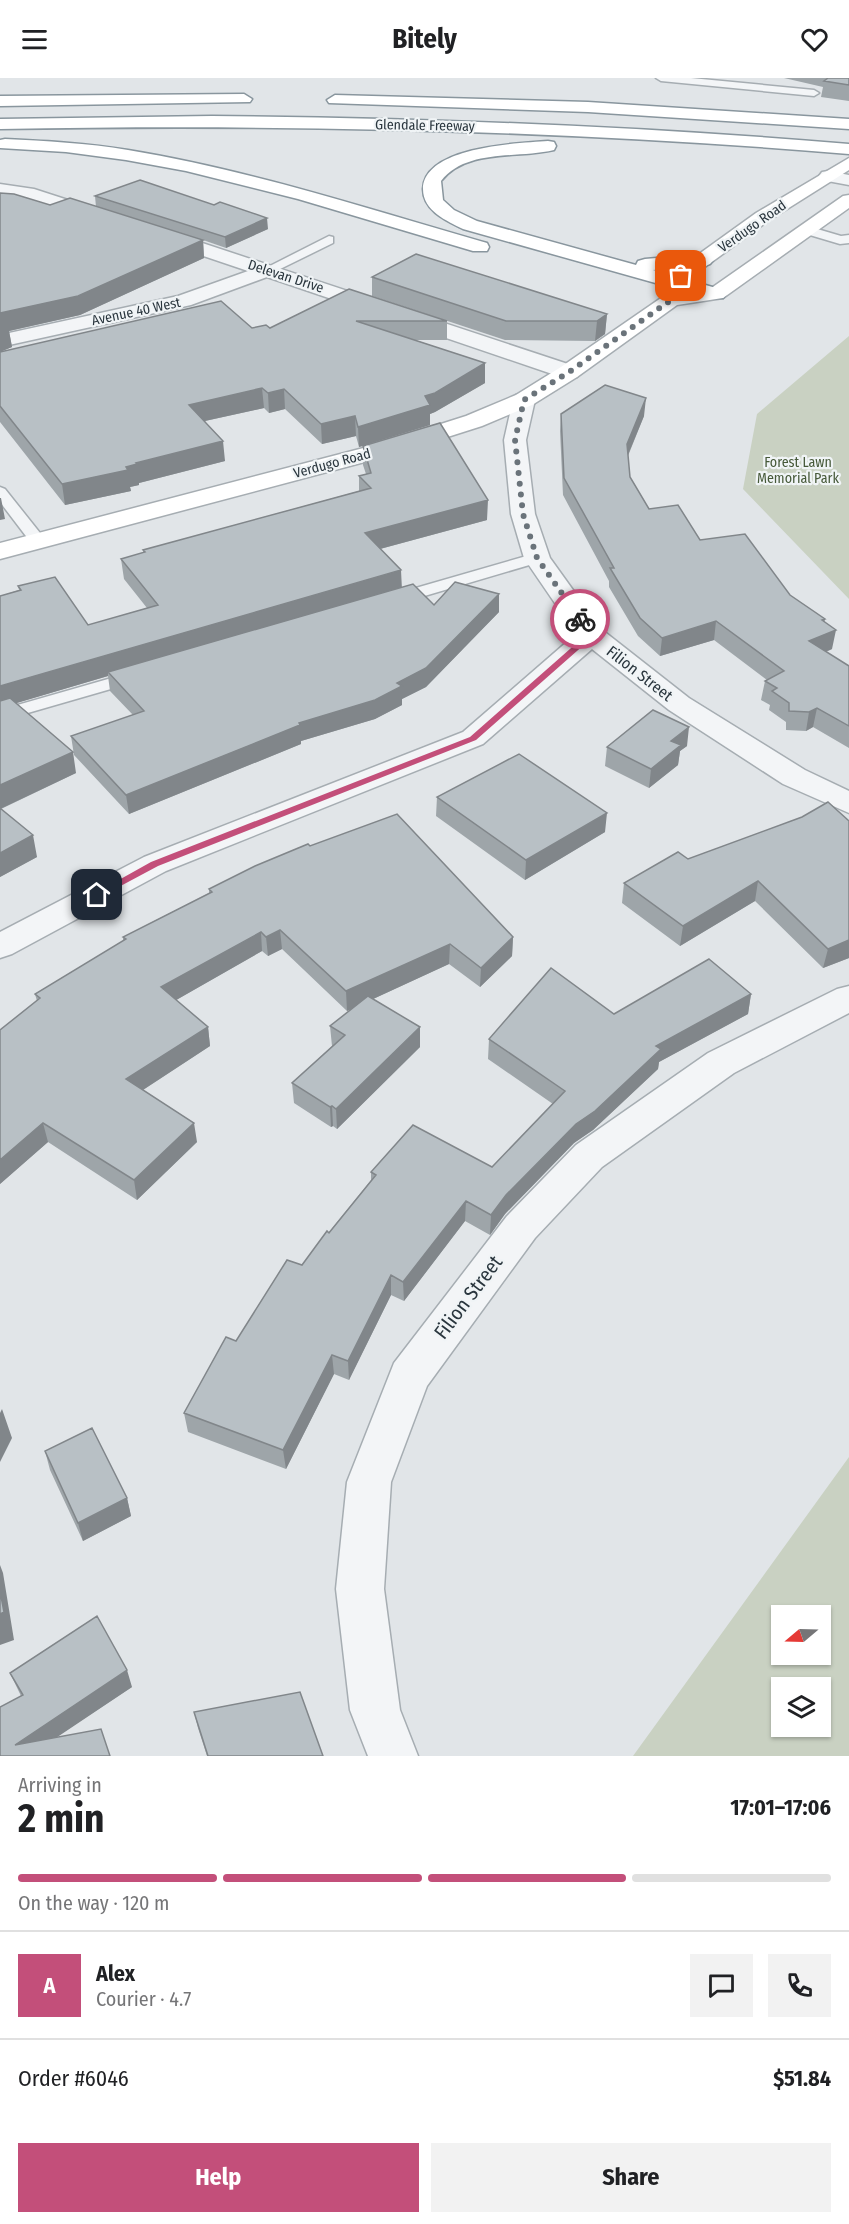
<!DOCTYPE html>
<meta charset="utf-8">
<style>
body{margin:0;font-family:"Fira Sans Condensed",sans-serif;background:#f2f2f2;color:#202124;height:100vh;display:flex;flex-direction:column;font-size:22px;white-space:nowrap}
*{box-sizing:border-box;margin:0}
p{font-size:20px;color:#757577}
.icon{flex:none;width:33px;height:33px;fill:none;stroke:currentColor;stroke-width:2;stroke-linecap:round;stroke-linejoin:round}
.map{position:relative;height:1678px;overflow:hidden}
.side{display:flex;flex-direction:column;background:#fff;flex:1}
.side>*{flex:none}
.needle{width:39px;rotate:251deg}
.controls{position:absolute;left:771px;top:1527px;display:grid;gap:12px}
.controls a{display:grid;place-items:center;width:60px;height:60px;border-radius:0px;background:#fff;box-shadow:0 2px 4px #0004;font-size:30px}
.pin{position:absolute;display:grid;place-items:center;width:51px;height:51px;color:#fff;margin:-26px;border-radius:12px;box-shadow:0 3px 9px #0006}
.courier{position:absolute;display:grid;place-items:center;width:60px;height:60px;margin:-30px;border:4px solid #c34f7a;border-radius:50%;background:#fff;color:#222;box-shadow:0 2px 8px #0007}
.overview em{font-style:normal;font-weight:700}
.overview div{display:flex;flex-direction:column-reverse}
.overview{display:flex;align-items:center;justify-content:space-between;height:102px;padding:0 18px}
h1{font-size:39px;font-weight:700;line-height:45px}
.bar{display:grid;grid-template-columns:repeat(4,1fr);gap:9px 6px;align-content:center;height:72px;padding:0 18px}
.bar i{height:8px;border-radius:4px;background:#e0e0e0}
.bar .selected{background:#c34f7a}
.bar p{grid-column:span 4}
.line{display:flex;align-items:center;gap:15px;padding:0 18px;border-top:2px solid #e0e0e0}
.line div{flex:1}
.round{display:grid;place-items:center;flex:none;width:63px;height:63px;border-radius:0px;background:#f2f2f2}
.button{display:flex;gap:12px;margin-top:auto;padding:12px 18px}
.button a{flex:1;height:69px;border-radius:0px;background:#c34f7a;color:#fff;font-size:24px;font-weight:700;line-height:69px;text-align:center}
.button a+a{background:#f2f2f2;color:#202124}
header{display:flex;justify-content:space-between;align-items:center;height:78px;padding:0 18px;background:#fff;font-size:27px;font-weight:700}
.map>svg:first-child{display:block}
.green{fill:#c9d1c2;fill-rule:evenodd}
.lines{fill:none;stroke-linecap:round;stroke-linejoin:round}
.service-casing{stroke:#a6adb2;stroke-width:3}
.minor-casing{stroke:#a6adb2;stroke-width:3}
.secondary-casing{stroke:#a6adb2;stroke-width:3}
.motorway-casing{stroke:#89969e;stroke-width:3}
.service{fill:#f3f5f7;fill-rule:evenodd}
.minor{fill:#f3f5f7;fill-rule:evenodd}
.secondary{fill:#fff;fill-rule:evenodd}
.motorway{fill:#fff;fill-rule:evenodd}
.wall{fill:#9ea5a9}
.shaded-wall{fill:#81868a}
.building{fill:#b8c0c5;stroke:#81868a;stroke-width:1.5}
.route{fill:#c34f7a}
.done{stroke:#6a737a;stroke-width:6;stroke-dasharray:0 10.8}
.labels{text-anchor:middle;stroke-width:4.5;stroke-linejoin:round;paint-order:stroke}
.far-street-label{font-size:14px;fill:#2a363e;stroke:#f0f4f6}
.far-park-label{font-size:14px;fill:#465939;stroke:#f0f4f6}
.street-label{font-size:16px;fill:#2a363e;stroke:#f0f4f6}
.near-street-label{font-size:20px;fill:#2a363e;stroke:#f0f4f6}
</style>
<header><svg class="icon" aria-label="menu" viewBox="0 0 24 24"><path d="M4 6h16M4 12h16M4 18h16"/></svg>Bitely<svg class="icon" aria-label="heart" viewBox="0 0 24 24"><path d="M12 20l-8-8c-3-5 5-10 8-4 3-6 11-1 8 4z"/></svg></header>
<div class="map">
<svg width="849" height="1678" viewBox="0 0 849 1678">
<rect width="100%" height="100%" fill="#e1e5e8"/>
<path class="green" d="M849 258V521L743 411 757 336Z
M849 1379V1678H633ZM782 1538H820V1576H782ZM782 1610H820V1648H782Z"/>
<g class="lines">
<defs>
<path id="service" d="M656 0H691L814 12 819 15 814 18 661 3Z
M807 148 841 158 849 157V165L840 166 803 155V149Z
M329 158 333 159V165L272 195H264L262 192Z
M0 409 5 411 44 460 46 463 44 466H32L0 424Z
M537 475 545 480 543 483 394 527 386 522 388 518Z
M136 593 142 594 145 598 142 602 0 643V632Z"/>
<path id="minor" d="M828 93 849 97V107L822 102 819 98 822 94Z
M0 106 34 111 105 134 108 138 105 142 99 143 25 120 0 116Z
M160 151 577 289 580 294 577 299 569 300 561 299 267 199 191 227 0 269V257L178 218 248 193 153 161 151 157 153 153Z
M524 315 532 317 535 322 526 362 535 436 550 480 601 551 689 620 805 692 849 713V735L783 706 669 632 592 571 483 666 166 793 12 876 0 880V854L144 779 463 654 576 556 524 480 511 436 504 362 513 322 516 317Z
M849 908V935L734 995 602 1089 535 1160 427 1308 391 1404 384 1511 400 1632 418 1678H368L350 1632 336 1511 347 1404 394 1285 507 1138 576 1067 708 975 837 911Z"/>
<path id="secondary" d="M849 80V92L768 143 683 205 682 215 710 211 843 118 849 117V130L723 220 677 227 577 299 532 327 482 348 391 377 0 481V465L375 367 466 338 516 317 561 289 661 220 667 199 756 135Z"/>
<path id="motorway" d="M244 16 252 21 250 24 0 28V18Z
M335 17 588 24 849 41V51L588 34 329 25 327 22Z
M212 38C425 40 637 48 849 66V76C566 52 284 46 0 51V41Z
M5 61C46 63 87 65 128 72 250 92 368 131 487 165L489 169 487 173H473L298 121 186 93 126 82 66 74 0 70V62Z
M548 63 554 64 556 68 554 72C518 81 467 70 441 103L443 122 454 132 477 143 636 187 638 183 645 181 703 176 710 178 713 182 710 186 703 188 653 192 723 212 726 216 723 220H709L463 151C447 143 423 133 423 111 424 69 517 65 548 63Z"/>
</defs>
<use href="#service" class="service-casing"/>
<use href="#minor" class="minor-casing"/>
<use href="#secondary" class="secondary-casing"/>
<use href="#motorway" class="motorway-casing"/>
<use href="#service" class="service"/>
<use href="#minor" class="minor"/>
<use href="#secondary" class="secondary"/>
<use href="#motorway" class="motorway"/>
</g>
<path class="wall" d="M784 0H849V23L821 19 823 9Z
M0 115 50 127 96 129 95 118 268 151 226 170 203 162 204 180 80 237 9 253 12 269 2 273 252 250H270L349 211 447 243V262H415L485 285V305L435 334 430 336V347L369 366 487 442 380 471 401 492V509L434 527 499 516V534L426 609 402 621V627L375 641 301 663V666L129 736 74 677 71 658 133 637 110 613 108 598 16 625 76 695 1 731 37 779 0 799V518L19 512 18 508 88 547 147 530 124 501 121 481 143 475V472L359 413V398L366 396 363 387V368L359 369 356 358 322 366 285 331 269 335 264 330 205 343 225 383 139 405V407L130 409 131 413 65 427 0 344Z
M372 199 607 236 605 256 595 263 505 262 372 218Z
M561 336 644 338 628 378 630 399 649 431 790 517 824 544 832 571 826 574 849 588V670L813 649 806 653 786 652V644L769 632 770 627 761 622 765 603 767 602 714 562 660 578 638 558 609 509V503L563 417 560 353Z
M687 668 680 673 678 687 649 710 605 688 607 669Z
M437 719 605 754 525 802 436 738Z
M802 739 849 880 823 890 755 823 680 868 622 825 624 805Z
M310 768 513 859 512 878 480 909 449 886 373 921 420 949V969L337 1051 333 1048 331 1049 294 1025 292 1005 332 968 330 948 352 931 347 933 282 871 268 878 262 873 176 922 208 949 210 968 143 1012 197 1064 137 1122 48 1064 0 1106 37 923 35 916 123 863V859L209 815V811Z
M751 916 748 936 659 984 658 991 593 1052 574 1065 505 1136 490 1157 465 1143 404 1223 391 1217 349 1302 334 1296 286 1391 188 1354 184 1335 236 1263 302 1187 371 1102V1094L492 1089 553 1026 488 981 489 961 614 936Z
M45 1373 127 1420 131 1438 83 1463 50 1392Z
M10 1595 132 1609 56 1659 0 1678 21 1618Z
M194 1634 323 1678H207L198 1650Z"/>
<path class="shaded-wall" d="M267 140 268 151 226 170 225 159Z
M203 162 204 180 80 237 9 253 12 269 0 274V235Z
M607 236 605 256 595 263 597 243Z
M485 285V305L435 334 430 336V347L359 369 358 349 425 318Z
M262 310 264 330 191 346 189 327Z
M284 311 285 331 269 335 268 315Z
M646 320 644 338 625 384 627 366Z
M355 338 356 358 322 366 321 346Z
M223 363 225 383 139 405V407L130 409 131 413 65 427 62 406 136 385Z
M0 420H1L5 441 0 442Z
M488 422 487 442 365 475V455Z
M401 492 402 512 108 594V598L0 630V608Z
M499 516V534L426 609 402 621V627L375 641 301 663V666L129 736 126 717 299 645 397 605Z
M825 541 821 558 836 552 832 571 805 582 809 563 822 542Z
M716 543 714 562 660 578 662 560Z
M817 630 813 649 806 653 809 634Z
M689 649 687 668 680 673 678 687 649 710 651 691 671 663Z
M73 674 76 695 0 731V707Z
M607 735 605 754 525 802 526 782Z
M33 757 37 779 0 799V775Z
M758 803 755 823 680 868 683 848Z
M280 852 282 871 268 878 266 859Z
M261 854 262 873 164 929 161 909Z
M513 859 512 878 480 909 481 890Z
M849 862V880L823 890 828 871Z
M450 866 449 886 347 933 346 913Z
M751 916 748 936 659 984 658 991 593 1052 574 1065 505 1136 490 1157 491 1137 506 1117 576 1046 656 968Z
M208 949 210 968 129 1021 126 1001Z
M420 949V969L337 1051 336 1031Z
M332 1028 333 1048 331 1049 330 1029Z
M43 1045 48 1064 0 1106V1082Z
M194 1045 197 1064 137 1122 134 1102Z
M466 1123 465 1143 404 1223 403 1204Z
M391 1197V1217L349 1302 348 1283Z
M332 1277 334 1296 286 1391 283 1372Z
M2 1331 12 1360 0 1384V1335Z
M127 1420 131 1438 83 1463 78 1445Z
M0 1487 3 1495 14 1562 0 1567Z
M127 1592 132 1609 29 1678 15 1667Z"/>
<path class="building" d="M828 0H849V7L824 3Z
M140 102 214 127 220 124 267 140 225 159 95 118Z
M0 115 14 116 50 127 70 120 203 162 78 218 0 235Z
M416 176 607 236 597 243H506L372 199Z
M349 211 447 243H356L485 285 435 315 425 318 430 327 358 349 355 338 321 346 284 311 268 315 262 310 189 327 223 363 136 385 137 386 126 389 128 392 62 406 0 328V274L221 223 252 250 266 247 270 250Z
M605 307 646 320 627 366 630 399 649 431 678 427 700 462 745 456 790 517 825 541 822 542 836 552 809 563 849 588V648L817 630 809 634 789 633V625L772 613 777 610 765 603 784 593 716 543 662 560 640 540 610 490H614L564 400 561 336Z
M440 345 488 422 365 455 401 492 0 608V518L21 512 18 508 55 499 88 547 158 527 121 481 145 474 143 472 371 410 359 398 371 395 363 368Z
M455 504 499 516 426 590 397 605 402 608 375 622 299 645 300 647 126 717 71 658 144 633 108 594 413 506 434 527Z
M10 620 73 674 0 707V623Z
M653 632 689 649 671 663 681 667 651 691 607 669Z
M519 676 607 735 526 782 437 719Z
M828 724 849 743V862L828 871 758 803 683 848 624 805 678 774 688 781 802 739Z
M0 730 33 757 0 775Z
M397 736 513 859 481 890 450 866 346 913 280 852 266 859 261 854 161 909 208 949 126 1001 194 1045 134 1102 43 1045 0 1082V952L40 920 35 916 126 861 123 859 212 814 209 811 255 788 308 766 310 768Z
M709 881 751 916 656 968 661 971 595 1033 576 1046 506 1117 491 1137 466 1123 403 1204 391 1197 348 1283 332 1277 283 1372 184 1335 226 1259 236 1263 287 1182 302 1187 327 1153 329 1155 376 1097 371 1094 413 1047 492 1089 565 1013 489 961 551 890 614 936Z
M368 918 420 949 336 1031 332 1028 330 1029 292 1005 345 957 330 948Z
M92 1350 127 1420 78 1445 45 1373Z
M0 1513 4 1534 0 1536Z
M97 1538 127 1592 15 1667 101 1651 110 1678H0V1629L23 1617 10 1595Z
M300 1614 323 1678H208L194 1634Z"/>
<path class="route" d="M577 539H583L595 557 594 558 476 662 158 788 100 819 97 820 92 817 151 784 470 659 587 556 576 541Z"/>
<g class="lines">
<path class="done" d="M580 541 537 480 523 436 515 362 524 322 569 294 671 222 674 203 681 198"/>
</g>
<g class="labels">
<g class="far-street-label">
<text transform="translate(425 47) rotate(1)" y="5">Glendale Freeway</text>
<text transform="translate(752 148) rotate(-35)" y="5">Verdugo Road</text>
<text transform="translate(286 198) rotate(18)" y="5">Delevan Drive</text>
<text transform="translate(136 233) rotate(-12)" y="5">Avenue 40 West</text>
<text transform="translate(332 385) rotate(-15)" y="5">Verdugo Road</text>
</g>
<g class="far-park-label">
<text x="798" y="389">Forest Lawn<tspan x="798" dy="16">Memorial Park</tspan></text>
</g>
<g class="street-label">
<text transform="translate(640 595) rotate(38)" y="6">Filion Street</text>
</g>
<g class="near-street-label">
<text transform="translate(468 1219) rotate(-53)" y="7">Filion Street</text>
</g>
</g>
</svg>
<div class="controls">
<a><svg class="needle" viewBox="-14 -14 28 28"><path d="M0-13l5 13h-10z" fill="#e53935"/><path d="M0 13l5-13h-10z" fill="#757577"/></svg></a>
<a><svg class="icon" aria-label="layers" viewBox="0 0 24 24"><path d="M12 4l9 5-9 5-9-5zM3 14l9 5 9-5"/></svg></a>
</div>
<div class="pin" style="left:681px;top:198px;background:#ea580c"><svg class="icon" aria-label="bag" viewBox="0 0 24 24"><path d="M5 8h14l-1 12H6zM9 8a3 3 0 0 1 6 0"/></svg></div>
<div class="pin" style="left:97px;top:817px;background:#1f2937"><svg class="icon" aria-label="home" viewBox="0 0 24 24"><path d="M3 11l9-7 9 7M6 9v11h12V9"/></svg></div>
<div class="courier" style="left:580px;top:541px"><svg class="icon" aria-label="bike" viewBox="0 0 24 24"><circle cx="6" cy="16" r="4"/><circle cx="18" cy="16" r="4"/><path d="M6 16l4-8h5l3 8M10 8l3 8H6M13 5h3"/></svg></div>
</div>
<section class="side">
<div class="overview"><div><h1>2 min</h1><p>Arriving in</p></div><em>17:01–17:06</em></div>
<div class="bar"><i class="selected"></i><i class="selected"></i><i class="selected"></i><i></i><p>On the way · 120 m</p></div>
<div class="line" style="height:108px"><b class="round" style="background:#c34f7a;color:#fff">A</b><div><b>Alex</b><p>Courier · 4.7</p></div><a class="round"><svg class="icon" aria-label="chat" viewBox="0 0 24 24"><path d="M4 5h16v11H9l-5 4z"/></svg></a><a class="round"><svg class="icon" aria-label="phone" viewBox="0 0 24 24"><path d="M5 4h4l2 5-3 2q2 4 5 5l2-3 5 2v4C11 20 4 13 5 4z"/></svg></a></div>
<div class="line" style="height:78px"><div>Order #6046</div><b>$51.84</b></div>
<div class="button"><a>Help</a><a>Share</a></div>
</section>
